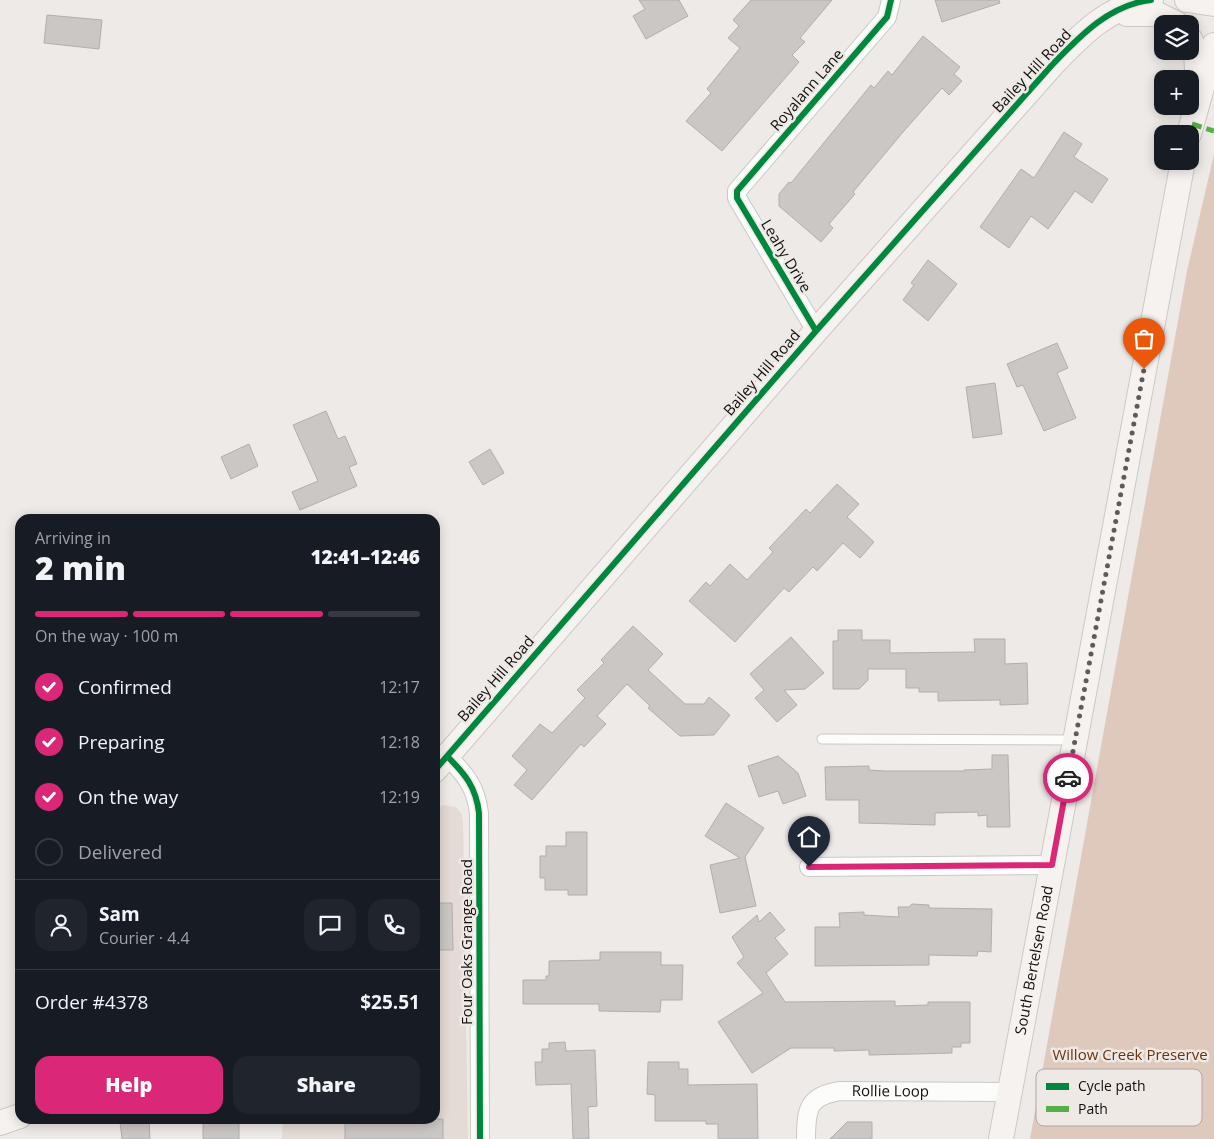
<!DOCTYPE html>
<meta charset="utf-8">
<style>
body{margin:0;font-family:"Open Sans",sans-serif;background:#20242c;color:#f1f3f6;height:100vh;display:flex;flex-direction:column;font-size:19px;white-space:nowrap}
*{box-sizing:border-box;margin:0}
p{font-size:16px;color:#9ea1a6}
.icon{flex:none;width:28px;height:28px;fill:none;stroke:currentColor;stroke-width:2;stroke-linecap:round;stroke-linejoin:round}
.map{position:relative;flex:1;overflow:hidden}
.details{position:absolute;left:15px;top:514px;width:425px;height:610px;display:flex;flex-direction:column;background:#171b24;border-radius:15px;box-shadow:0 2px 12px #0003}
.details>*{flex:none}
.fabs{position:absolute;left:1154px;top:15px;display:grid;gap:10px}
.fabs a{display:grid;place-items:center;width:45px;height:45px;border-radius:10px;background:#171b24;box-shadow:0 2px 12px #0003;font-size:25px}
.pin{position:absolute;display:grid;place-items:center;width:42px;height:42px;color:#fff;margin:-51px -21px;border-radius:50% 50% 50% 0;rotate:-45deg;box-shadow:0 0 5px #0007}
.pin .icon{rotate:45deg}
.courier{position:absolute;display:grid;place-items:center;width:50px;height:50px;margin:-25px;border:4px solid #db2777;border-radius:50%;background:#fff;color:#222;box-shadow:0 1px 6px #0007}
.overview em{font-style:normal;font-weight:800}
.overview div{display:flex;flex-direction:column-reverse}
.overview{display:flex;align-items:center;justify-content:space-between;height:85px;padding:0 20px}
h1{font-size:32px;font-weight:800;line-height:38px}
.bar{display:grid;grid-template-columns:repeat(4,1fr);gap:8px 5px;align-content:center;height:60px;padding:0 20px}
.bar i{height:6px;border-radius:4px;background:#363941}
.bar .active{background:#db2777}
.bar p{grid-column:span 4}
.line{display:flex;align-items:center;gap:12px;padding:0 20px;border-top:1px solid #363941}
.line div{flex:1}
.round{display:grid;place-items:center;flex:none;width:52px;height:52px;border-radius:15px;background:#20242c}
ol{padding:0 20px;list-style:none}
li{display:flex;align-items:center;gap:15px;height:55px}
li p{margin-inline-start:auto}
li .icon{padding:5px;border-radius:50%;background:#db2777;color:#fff;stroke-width:4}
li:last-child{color:#9ea1a6}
li i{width:28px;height:28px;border:2px solid #363941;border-radius:50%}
.action{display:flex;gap:10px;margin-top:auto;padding:10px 20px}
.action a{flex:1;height:58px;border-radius:15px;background:#db2777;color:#fff;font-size:20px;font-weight:800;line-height:58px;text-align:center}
.action a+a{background:#20242c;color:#f1f3f6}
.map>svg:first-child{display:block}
.built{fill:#e4dbd6}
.green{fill:#dfc8bc}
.building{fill:#cac7c5;stroke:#b1aeac}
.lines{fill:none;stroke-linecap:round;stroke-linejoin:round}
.lane-casing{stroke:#cbc8c6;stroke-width:11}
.street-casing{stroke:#cbc8c6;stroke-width:20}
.secondary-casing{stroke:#cbc8c6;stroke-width:26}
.lane{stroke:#fcfcfb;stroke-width:9}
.street{stroke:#fcfcfb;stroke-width:18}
.secondary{stroke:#f6f2f0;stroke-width:24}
.quiet{stroke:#54b044;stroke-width:5;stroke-dasharray:10 5;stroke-linecap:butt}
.cycleway-casing{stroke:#efe9e5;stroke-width:9}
.cycleway{stroke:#00873e;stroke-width:6}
.done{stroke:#5e5c5a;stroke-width:5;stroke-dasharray:0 9}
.route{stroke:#db2777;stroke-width:6}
.labels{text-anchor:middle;stroke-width:5;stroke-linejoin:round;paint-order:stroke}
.street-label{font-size:15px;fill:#110f0e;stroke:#efe9e5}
.park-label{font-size:15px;fill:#673311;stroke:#efe9e5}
.key{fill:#efe9e5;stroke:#aca8a4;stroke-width:1}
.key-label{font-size:14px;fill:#110f0e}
</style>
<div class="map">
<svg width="1214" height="1139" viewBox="0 0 1214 1139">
<rect width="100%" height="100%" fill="#edeae7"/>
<path class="built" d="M443 805 456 807 462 815 463 824 468 1139H282L283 1119H435V810Z"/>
<path class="green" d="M1214 154V1139H1030L1187 271Z"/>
<path class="building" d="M639 0H679L688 16 646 39 633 16 645 9Z
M751 0H832L800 38 805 42 792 55 799 62 722 151 686 121 711 93 707 89 740 48 728 38 739 26 733 20Z
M935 0H999L1000 3 942 22Z
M47 15 102 20 99 49 44 43Z
M923 36 960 67 954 74 962 81 949 95 942 88 903 132 853 192 855 194 829 224 833 228 821 242 779 206V194L789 182 791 183 871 85 874 88 888 71 892 75Z
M1064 132 1082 144 1074 157 1108 179 1092 203 1075 191 1048 229 1031 216 1009 248 980 227 1021 169 1034 178Z
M928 260 957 284 928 321 903 300 914 285 911 283Z
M1057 343 1068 368 1057 373 1076 418 1044 431 1023 385 1017 387 1007 364Z
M995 383 1002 434 973 438 966 387Z
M326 411 338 439 345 436 357 464 349 467 357 486 300 510 292 492 318 481 293 425Z
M249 444 258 466 231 479 221 457Z
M490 449 504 473 483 485 469 462Z
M837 484 859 504 847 517 874 542 860 558 843 543 817 571 813 567 789 592 784 588 735 642 689 601 706 582 710 586 730 564 747 580 773 552 769 548 806 509 810 513Z
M633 626 663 654 648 670 685 704H704L709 697 730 715 714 735 680 736 648 708 650 706 627 684 597 716 606 724 584 747 581 744 532 800 514 785 527 770 512 756 540 724 552 733 585 698 577 690 604 663 601 660Z
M838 630H862V640H890V653L975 652 974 639H1005V664L1027 663 1028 704 1000 705V700L938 701V692H919V688H906V669H868V680L859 689H833V641H838Z
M791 637 824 673 805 689 784 690 797 705 777 722 755 698 764 690 750 674Z
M992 755H1008L1010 827H987V815L978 816V812L935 813V825L859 823V800H826L825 767 869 766V770L884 771H964V770L992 769Z
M778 756 798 773 806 796 783 804 778 791 759 797 748 766Z
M726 803 764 828 745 857 756 906 720 913 710 865 740 858 705 836Z
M566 832H587V895H568V890H545V878H540V856H546V846H566Z
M435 903H452L453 950H435Z
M912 904 929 905V908L992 909 991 952 978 951 977 956 929 955V965L815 966V927H840L839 913 864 912V915L899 917 898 907H909Z
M770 912 785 930 775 938 788 954 766 973 785 1002 895 1001V1006L928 1005V1002H970V1043H961V1047H952V1053L914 1054 869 1055V1050L834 1051V1048H791L752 1073 718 1022 763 993 737 963 744 957 732 937 757 915 759 922Z
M600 952H661V965H683L682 1000H661L660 1012 599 1011V1004H523V980H546V976H549V961L600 960Z
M565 1042 566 1051 595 1050 597 1106 588 1107 589 1139H573L571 1084 536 1085 535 1062H542V1049H549V1043Z
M648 1062H679V1069H688V1085L757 1084 758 1139H718V1124H706V1121H655V1095L647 1094Z
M149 1119 150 1139H122L120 1122Z
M203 1119H239V1139H203Z
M345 1119H443V1139H345Z
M847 1122H872V1139H830Z"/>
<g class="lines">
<defs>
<path id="lane" d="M822 739 1075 740"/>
<g id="street">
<path d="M816 331 737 198V191L887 17 891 0"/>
<path d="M447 756C465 774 476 787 479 813L480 1139"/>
<path d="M809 867 1052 865"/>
<path id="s1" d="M806 1139C806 1109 808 1096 840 1091L1010 1092"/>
</g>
<g id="secondary">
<path d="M1187 0 1214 4"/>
<path d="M1127 14H1157L1177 24"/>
<path d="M1190 39 1196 54 1198 84"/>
<path d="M1189 134 1214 45"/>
<path d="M435 770 816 331 1052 65C1080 36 1109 5 1151 0"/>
<path d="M0 1123 20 1116"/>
<path id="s2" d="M1001 1139 1183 161"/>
</g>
</defs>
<use href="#lane" class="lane-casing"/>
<use href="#street" class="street-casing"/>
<use href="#secondary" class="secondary-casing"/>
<use href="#lane" class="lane"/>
<use href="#street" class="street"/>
<use href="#secondary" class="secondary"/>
<path class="quiet" d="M1192 124 1214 131"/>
<defs>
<path id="cycleway" d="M816 331 737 198V191L887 17 891 0
M447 756C465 774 476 787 479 813L480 1139
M435 770 816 331 1052 65C1080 36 1109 5 1151 0"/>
</defs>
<use href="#cycleway" class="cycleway-casing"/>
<use href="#cycleway" class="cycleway"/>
</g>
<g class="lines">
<path class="done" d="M1068 778 1144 369"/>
<path class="route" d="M809 867 1052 865 1068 778"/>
</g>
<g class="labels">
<g class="street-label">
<text transform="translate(1032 71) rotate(-47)" y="5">Bailey Hill Road</text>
<text transform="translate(807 90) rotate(-49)" y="5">Royalann Lane</text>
<text transform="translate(786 256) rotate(59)" y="5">Leahy Drive</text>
<text transform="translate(762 373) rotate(-49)" y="5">Bailey Hill Road</text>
<text transform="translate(496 679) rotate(-49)" y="5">Bailey Hill Road</text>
<text transform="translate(467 942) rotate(-90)" y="5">Four Oaks Grange Road</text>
<text dy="5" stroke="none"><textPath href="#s2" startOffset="182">South Bertelsen Road</textPath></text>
<text dy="5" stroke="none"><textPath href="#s1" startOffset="118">Rollie Loop</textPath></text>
</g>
<g class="park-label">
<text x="1130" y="1060">Willow Creek Preserve</text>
</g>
</g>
<rect x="1036" y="1069" width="166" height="57" rx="8" class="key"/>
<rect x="1046" y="1083" width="23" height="7" fill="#00873e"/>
<rect x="1046" y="1106" width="23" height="6" fill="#54b044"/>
<g class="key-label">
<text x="1078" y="1091">Cycle path</text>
<text x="1078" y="1114">Path</text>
</g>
</svg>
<div class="fabs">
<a><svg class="icon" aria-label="layers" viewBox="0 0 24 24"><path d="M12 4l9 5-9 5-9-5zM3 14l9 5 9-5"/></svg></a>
<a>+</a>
<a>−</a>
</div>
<div class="pin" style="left:1144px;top:369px;background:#ea580c"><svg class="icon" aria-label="bag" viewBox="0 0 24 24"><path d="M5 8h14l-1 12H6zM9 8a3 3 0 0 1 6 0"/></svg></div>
<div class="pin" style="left:809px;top:867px;background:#1f2937"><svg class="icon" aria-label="home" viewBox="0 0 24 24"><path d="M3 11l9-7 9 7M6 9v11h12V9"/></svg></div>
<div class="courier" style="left:1068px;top:778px"><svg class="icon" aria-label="car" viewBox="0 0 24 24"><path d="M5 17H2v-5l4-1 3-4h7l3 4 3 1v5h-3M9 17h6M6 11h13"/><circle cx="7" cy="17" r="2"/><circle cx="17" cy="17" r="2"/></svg></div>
<section class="details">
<div class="overview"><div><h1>2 min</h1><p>Arriving in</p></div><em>12:41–12:46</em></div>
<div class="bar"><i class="active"></i><i class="active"></i><i class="active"></i><i></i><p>On the way · 100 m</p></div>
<ol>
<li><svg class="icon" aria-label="check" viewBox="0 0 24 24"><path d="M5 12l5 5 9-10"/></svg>Confirmed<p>12:17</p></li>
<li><svg class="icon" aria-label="check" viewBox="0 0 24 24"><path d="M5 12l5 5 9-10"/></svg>Preparing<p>12:18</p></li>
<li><svg class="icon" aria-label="check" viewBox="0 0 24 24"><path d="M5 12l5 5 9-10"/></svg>On the way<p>12:19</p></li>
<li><i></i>Delivered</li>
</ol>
<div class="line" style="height:90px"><a class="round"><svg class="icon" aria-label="person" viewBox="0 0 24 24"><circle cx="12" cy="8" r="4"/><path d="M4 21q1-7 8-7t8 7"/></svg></a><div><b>Sam</b><p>Courier · 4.4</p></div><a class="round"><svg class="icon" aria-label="chat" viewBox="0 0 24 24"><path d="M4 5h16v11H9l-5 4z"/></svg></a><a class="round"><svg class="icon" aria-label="phone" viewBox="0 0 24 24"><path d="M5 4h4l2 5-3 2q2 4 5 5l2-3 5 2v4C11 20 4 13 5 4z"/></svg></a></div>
<div class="line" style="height:65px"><div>Order #4378</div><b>$25.51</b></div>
<div class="action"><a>Help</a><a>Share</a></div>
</section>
</div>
